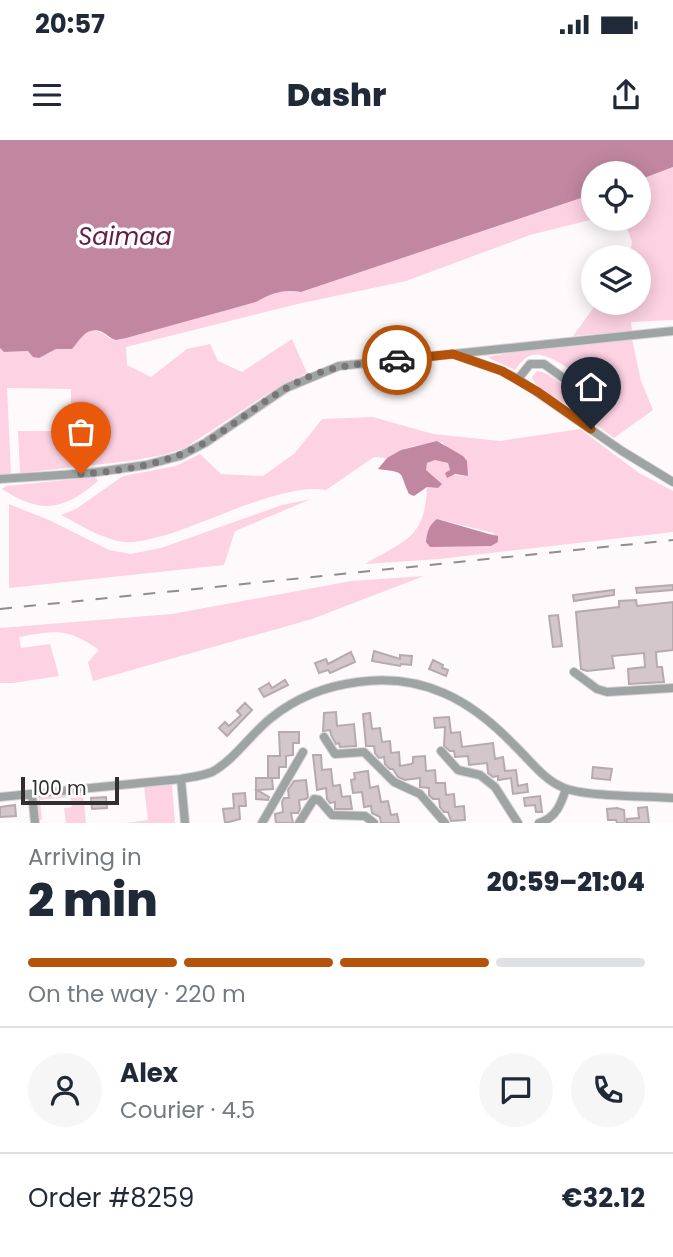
<!DOCTYPE html>
<meta charset="utf-8">
<style>
body{margin:0;font-family:Poppins,sans-serif;background:#f6f6f7;color:#1f2937;height:100vh;display:flex;flex-direction:column;font-size:26px;white-space:nowrap}
*{box-sizing:border-box;margin:0}
p{font-size:23px;color:#747a83}
.icon{flex:none;width:38px;height:38px;fill:none;stroke:currentColor;stroke-width:2;stroke-linecap:round;stroke-linejoin:round}
.map{position:relative;height:683px;overflow:hidden}
.side{display:flex;flex-direction:column;background:#fff;flex:1}
.side>*{flex:none}
.fabs{position:absolute;left:581px;top:21px;display:grid;gap:14px}
.fabs a{display:grid;place-items:center;width:70px;height:70px;border-radius:50%;background:#fff;box-shadow:0 4px 18px #0003;font-size:35px}
.scale{position:absolute;left:21px;bottom:18px;width:98px;box-sizing:border-box;padding-left:7px;border:4px solid #332e30;border-top:0;font-size:19px;line-height:24px;white-space:nowrap;color:#332e30;-webkit-text-stroke:5px #fff;paint-order:stroke}
.pin{position:absolute;display:grid;place-items:center;width:60px;height:60px;color:#fff;margin:-72px -30px;border-radius:50% 50% 50% 0;rotate:-45deg;box-shadow:0 0 7px #0007}
.pin .icon{rotate:45deg}
.courier{position:absolute;display:grid;place-items:center;width:70px;height:70px;margin:-35px;border:5px solid #b45309;border-radius:50%;background:#fff;color:#222;box-shadow:0 2px 9px #0007}
.summary em{font-style:normal;font-weight:800}
.summary div{display:flex;flex-direction:column-reverse}
.summary{display:flex;align-items:center;justify-content:space-between;height:119px;padding:0 28px}
h1{font-size:46px;font-weight:800;line-height:52px}
.bar{display:grid;grid-template-columns:repeat(4,1fr);gap:10px 7px;align-content:center;height:84px;padding:0 28px}
.bar i{height:9px;border-radius:5px;background:#e0e1e3}
.bar .selected{background:#b45309}
.bar p{grid-column:span 4}
.line{display:flex;align-items:center;gap:18px;padding:0 28px;border-top:2px solid #e0e1e3}
.line div{flex:1}
.round{display:grid;place-items:center;flex:none;width:74px;height:74px;border-radius:37px;background:#f6f6f7}
.status{display:flex;justify-content:space-between;align-items:center;height:49px;padding:0 35px;background:#fff;direction:ltr}
.status svg{height:19px;fill:currentColor}
header{display:flex;justify-content:space-between;align-items:center;height:91px;padding:0 28px;background:#fff;font-size:32px;font-weight:800}
.map>svg:first-child{display:block}
.green{fill:#fdd2e3;fill-rule:evenodd}
.water{fill:#c187a0}
.building{fill:#d3c7cc;stroke:#b6aaaf;stroke-width:2}
.lines{fill:none;stroke-linecap:round;stroke-linejoin:round}
.minor-casing{stroke:#d9d4d6;stroke-width:10}
.minor{stroke:#9ea4a3;stroke-width:8}
.rail{stroke:#918c8e;stroke-width:2;stroke-dasharray:12 12;stroke-linecap:butt}
.done{stroke:#7a7577;stroke-width:7;stroke-dasharray:0 12.6}
.route{stroke:#b45309;stroke-width:9}
.labels{text-anchor:middle;stroke-width:7;stroke-linejoin:round;paint-order:stroke}
.water-label{font-size:24px;font-style:italic;fill:#621c40;stroke:#fff}
</style>
<div class="status"><b>20:57</b><svg viewBox="0 0 49 12"><path d="M0 12V9h3v3zM5 12V6h3v6zM10 12V3h3v9zM15 12V0h3v12zM26 1h20v11H26zM47 4h2v5h-2z"/></svg></div>
<header><svg class="icon" aria-label="menu" viewBox="0 0 24 24"><path d="M4 6h16M4 12h16M4 18h16"/></svg>Dashr<svg class="icon" aria-label="share" viewBox="0 0 24 24"><path d="M12 15V3M7 8l5-5 5 5M5 13v7h14v-7"/></svg></header>
<div class="map">
<svg width="673" height="683" viewBox="0 0 673 683">
<rect width="100%" height="100%" fill="#fef9fb"/>
<path class="green" d="M673 27V180L631 182 632 191 573 196 597 163H639V117H629L632 102 626 85 604 79H639V40Z
M593 54 594 79 530 95 406 141 293 165 126 207 127 225 151 237 187 209 210 204 218 221 242 232 292 199 307 233 269 253 183 309 163 315 130 321 20 333 18 291H71V249L7 248 11 334 0 335V208L4 212 28 211 47 214 56 209 62 208 92 190 103 193 109 198 256 162C272 153 283 149 301 152Z
M632 199 641 241 653 270 614 298 590 280V270L596 257C591 242 549 210 532 215 525 217 519 224 515 230L487 217 520 211Z
M537 231C551 233 571 249 575 262L569 265C556 260 536 250 532 237Z
M373 277 433 294 500 301 580 289 639 333 673 351V392L439 419 365 424C405 400 425 399 427 347L438 348 436 341 425 330 427 323 435 320 448 323 452 335 468 336 463 316 447 308 442 302 414 306 401 310 387 318 374 317 326 350C284 342 206 384 162 396 150 399 138 403 125 402 103 400 81 385 61 375L76 369 123 336 176 326 200 314 221 334 263 336 295 313 322 279ZM437 379 494 393 491 406H447Z
M95 337 98 341C64 370 42 375 2 349L6 346Z
M311 359 235 391 224 425 9 448V364L49 380 109 410 131 414 161 408 282 365Z
M424 436 312 479 93 541 88 522 99 510C66 487 55 491 19 497L21 508 50 504 59 536 13 543H0V488L172 474 351 441Z
M172 644 175 683H125L148 680 144 646Z
M83 652 86 683H66L64 668 72 667 71 657 40 660 42 679 38 681 37 663 40 657Z"/>
<path class="water" d="M0 0H673V27L639 40V33H593V54L301 152C283 149 272 153 256 162L126 198 116 200C109 198 106 193 100 191 86 187 80 200 72 209H56L39 218 33 217 28 211 4 212 0 208Z
M437 301 463 316 467 321 468 336 455 334 447 338 445 333 450 330 448 323 435 320 427 323 426 330 442 344 438 348 427 347 414 356 409 354C398 331 408 333 378 329L387 318 401 310Z
M437 379 489 394 498 396V402L491 406 430 407 426 402C427 392 429 385 437 379Z"/>
<path class="building" d="M673 445V450L637 453 636 448Z
M614 450V455L574 461 573 455Z
M636 460 637 466 673 462V510L656 512 657 527H662L664 542 629 544 628 529 645 527 644 513 612 516 614 528 587 531 581 529 576 472 619 467V461Z
M558 475 562 506 553 507 549 476Z
M374 511 400 519V515L412 516 411 525 401 524 400 526 372 521Z
M351 512 355 522 330 533 328 530 319 533 315 523 326 519 328 524Z
M433 520 443 525 442 528 448 530 446 536 429 529Z
M285 540 288 545 264 557 259 549 269 543 272 548Z
M245 563 252 570 227 596 219 588 225 582 229 586 241 575 237 571Z
M336 572 337 586 354 584 356 606 340 607 339 603 336 604 331 595 330 590 323 591 324 573Z
M370 573 372 589 380 588 382 602 390 601 391 613 399 612 400 626 411 624 413 623V617L425 616 426 631 435 630 436 643H445L446 655 454 654 455 667 464 666 465 680 451 681 448 672H444L440 667 439 659H433L429 655V648L420 647V638L405 640 398 637 393 629H390L385 624 384 617 379 618 375 613 374 606H366L363 574Z
M449 577 451 593 460 592 462 607 493 603 495 619 503 617 505 631 516 630 518 646 527 644 528 652 513 654 511 638 498 640V636L493 637 488 633 487 623 469 625 468 616 455 617 454 611H450L444 606 445 587 435 588 434 578Z
M279 592H299V603H293V615L286 616V627H279V638H268V616H280Z
M313 615H321L322 630 331 629 333 646 340 645 342 657 350 656 352 669H335V662L330 663 327 659 326 648 317 650Z
M593 627 612 629 610 640 592 638Z
M368 631 370 648 378 646 381 662 388 661 391 675 397 674 399 683H381L380 677 372 673 371 666 364 667 362 652 353 653 351 640 355 639 354 633Z
M256 638H272L273 649 257 650 269 657 268 660 256 659Z
M306 640 308 657 306 659 299 660 300 669 298 673H291L293 683H276L275 674 283 672 282 662 284 658H289L288 650 294 641Z
M245 653 246 666H239L240 679 225 683 223 669 234 668 233 654Z
M540 656 542 672H536L535 665 525 666 524 658Z
M106 657 107 668 92 669 91 658Z
M15 665 16 676 0 677V667Z
M647 667 649 683H627V679L639 678 638 668Z
M617 668 624 670 625 683H617L616 680H608L607 669Z"/>
<g class="lines">
<defs>
<path id="minor" d="M456 215 502 231 518 239 622 311 673 342
M518 239 530 224H544L584 253 585 264 576 279
M0 339 91 333 146 325 180 316 205 303 286 248 339 226 673 191
M574 532 597 549 607 552 673 548
M324 597 335 614 364 612 394 642 420 654 445 683
M441 611 458 630 480 635 495 647 518 683
M181 639 185 683
M32 654 35 683
M0 657 181 639C191 637 202 636 212 632 234 620 251 594 271 578 297 557 326 546 358 542 423 533 471 560 514 605 529 619 543 639 562 647 582 657 648 656 673 658
M262 683 303 612
M299 683 314 659 319 660 332 675 365 676 374 683
M539 683C556 678 561 664 566 649"/>
</defs>
<use href="#minor" class="minor-casing"/>
<use href="#minor" class="minor"/>
<path class="rail" d="M0 469 673 400"/>
</g>
<g class="lines">
<path class="done" d="M81 334C123 331 168 324 204 303 241 281 273 251 313 235 341 224 369 223 397 220"/>
<path class="route" d="M397 220 453 214 502 231 538 252 591 289"/>
</g>
<g class="labels">
<g class="water-label">
<text x="125" y="105">Saimaa</text>
</g>
</g>
</svg>
<div class="fabs">
<a><svg class="icon" aria-label="locate" viewBox="0 0 24 24"><circle cx="12" cy="12" r="6"/><path d="M12 2v4M12 18v4M2 12h4M18 12h4"/></svg></a>
<a><svg class="icon" aria-label="layers" viewBox="0 0 24 24"><path d="M12 4l9 5-9 5-9-5zM3 14l9 5 9-5"/></svg></a>
</div>
<div class="scale">100 m</div>
<div class="pin" style="left:81px;top:334px;background:#ea580c"><svg class="icon" aria-label="bag" viewBox="0 0 24 24"><path d="M5 8h14l-1 12H6zM9 8a3 3 0 0 1 6 0"/></svg></div>
<div class="pin" style="left:591px;top:289px;background:#1f2937"><svg class="icon" aria-label="home" viewBox="0 0 24 24"><path d="M3 11l9-7 9 7M6 9v11h12V9"/></svg></div>
<div class="courier" style="left:397px;top:220px"><svg class="icon" aria-label="car" viewBox="0 0 24 24"><path d="M5 17H2v-5l4-1 3-4h7l3 4 3 1v5h-3M9 17h6M6 11h13"/><circle cx="7" cy="17" r="2"/><circle cx="17" cy="17" r="2"/></svg></div>
</div>
<section class="side">
<div class="summary"><div><h1>2 min</h1><p>Arriving in</p></div><em>20:59–21:04</em></div>
<div class="bar"><i class="selected"></i><i class="selected"></i><i class="selected"></i><i></i><p>On the way · 220 m</p></div>
<div class="line" style="height:126px"><a class="round"><svg class="icon" aria-label="person" viewBox="0 0 24 24"><circle cx="12" cy="8" r="4"/><path d="M4 21q1-7 8-7t8 7"/></svg></a><div><b>Alex</b><p>Courier · 4.5</p></div><a class="round"><svg class="icon" aria-label="chat" viewBox="0 0 24 24"><path d="M4 5h16v11H9l-5 4z"/></svg></a><a class="round"><svg class="icon" aria-label="phone" viewBox="0 0 24 24"><path d="M5 4h4l2 5-3 2q2 4 5 5l2-3 5 2v4C11 20 4 13 5 4z"/></svg></a></div>
<div class="line" style="height:91px"><div>Order #8259</div><b>€32.12</b></div>
</section>
